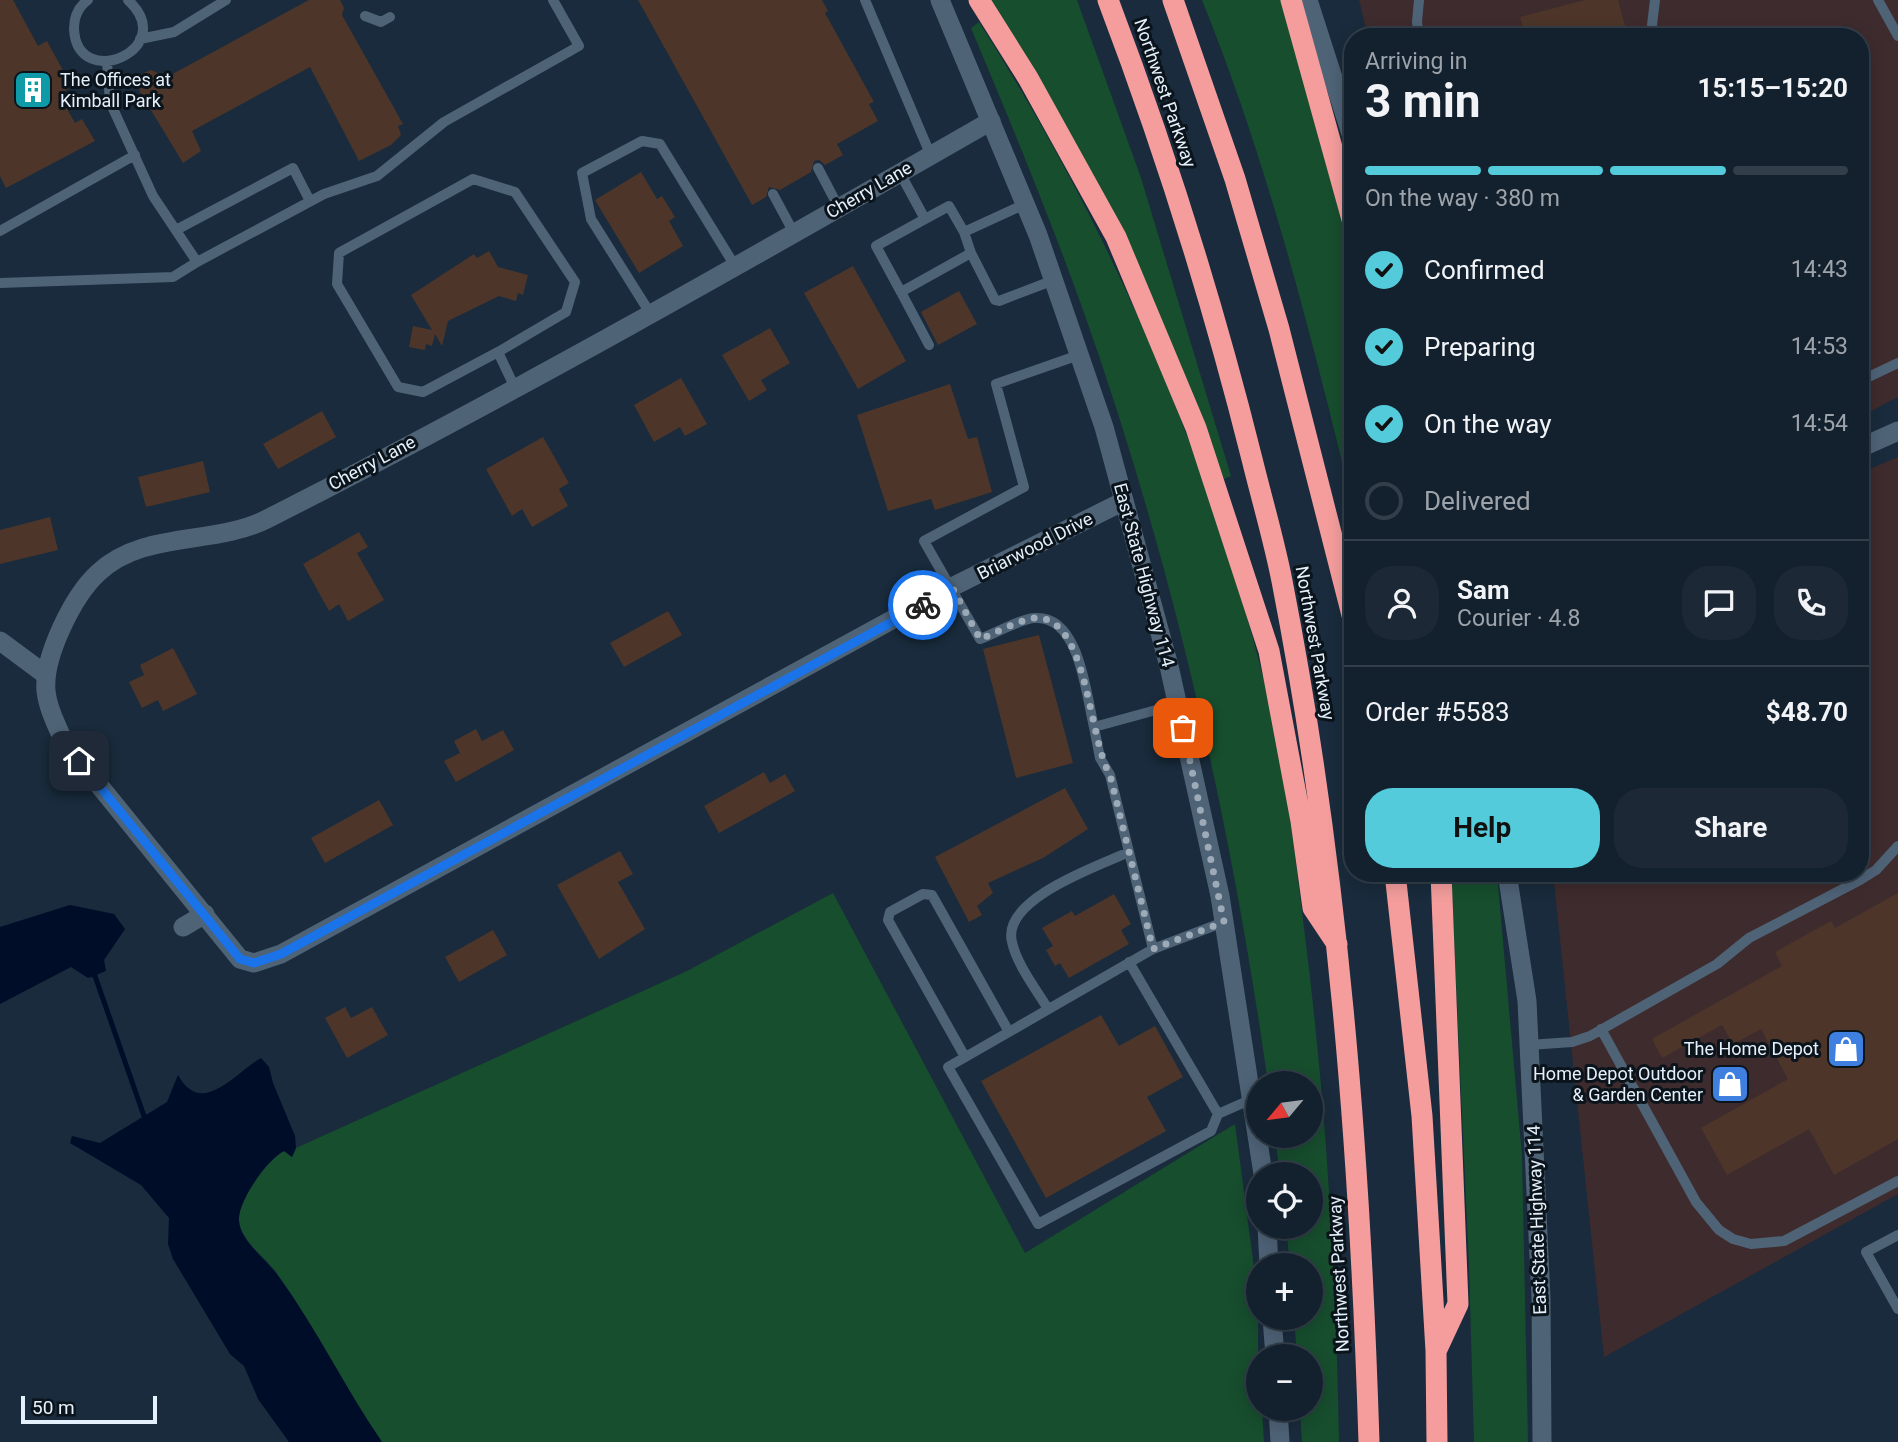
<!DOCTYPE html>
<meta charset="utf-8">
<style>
body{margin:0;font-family:Roboto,sans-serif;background:#1c2835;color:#f1f3f6;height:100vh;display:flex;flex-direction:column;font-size:26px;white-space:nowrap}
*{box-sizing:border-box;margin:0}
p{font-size:23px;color:#9da3aa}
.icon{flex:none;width:38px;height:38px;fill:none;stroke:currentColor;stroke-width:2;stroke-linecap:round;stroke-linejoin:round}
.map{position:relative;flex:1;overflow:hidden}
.side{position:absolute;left:1344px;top:28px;width:525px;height:854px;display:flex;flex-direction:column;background:#13202d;border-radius:28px;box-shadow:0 4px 18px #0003,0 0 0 2px #323e49}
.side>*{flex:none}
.needle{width:46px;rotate:241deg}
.buttons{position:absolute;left:1246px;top:1071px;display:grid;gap:14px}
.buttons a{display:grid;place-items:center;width:77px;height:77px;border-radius:50%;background:#13202d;box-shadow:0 4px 18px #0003,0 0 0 2px #323e49;font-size:35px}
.scale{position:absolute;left:21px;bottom:18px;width:136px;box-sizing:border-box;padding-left:7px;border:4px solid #e4f0fb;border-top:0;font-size:19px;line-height:24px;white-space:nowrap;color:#e4f0fb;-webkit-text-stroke:5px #0b131b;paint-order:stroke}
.pin{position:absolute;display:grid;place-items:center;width:60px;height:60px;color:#fff;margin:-30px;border-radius:14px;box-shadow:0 4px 10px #0006}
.courier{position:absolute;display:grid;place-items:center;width:70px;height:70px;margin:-35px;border:5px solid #1a73e8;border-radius:50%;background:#fff;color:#222;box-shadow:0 2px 9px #0007}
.overview em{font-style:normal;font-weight:700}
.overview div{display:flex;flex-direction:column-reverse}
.overview{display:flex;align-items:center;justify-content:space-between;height:119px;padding:0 21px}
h1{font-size:46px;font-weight:700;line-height:52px}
.bar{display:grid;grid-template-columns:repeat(4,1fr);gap:10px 7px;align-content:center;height:84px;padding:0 21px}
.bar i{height:9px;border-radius:5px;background:#323e49}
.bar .selected{background:#53cbda}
.bar p{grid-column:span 4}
.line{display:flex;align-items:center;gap:18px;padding:0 21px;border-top:2px solid #323e49}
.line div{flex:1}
.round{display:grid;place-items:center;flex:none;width:74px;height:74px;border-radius:28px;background:#1c2835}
ol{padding:0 21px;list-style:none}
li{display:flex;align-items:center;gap:21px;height:77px}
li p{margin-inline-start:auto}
li .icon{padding:7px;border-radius:50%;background:#53cbda;color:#111;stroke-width:4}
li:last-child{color:#9da3aa}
li i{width:38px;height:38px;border:4px solid #323e49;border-radius:50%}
.primary-button{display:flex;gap:14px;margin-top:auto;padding:14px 21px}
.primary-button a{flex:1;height:80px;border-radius:28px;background:#53cbda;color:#111;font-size:28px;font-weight:700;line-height:80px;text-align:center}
.primary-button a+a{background:#1c2835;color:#f1f3f6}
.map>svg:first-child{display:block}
.commercial{fill:#3e2b2e}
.green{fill:#174e2e}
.water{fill:#000d28}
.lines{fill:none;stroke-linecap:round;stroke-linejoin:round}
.stream{stroke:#000d28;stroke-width:5}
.building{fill:#4d3629}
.service{stroke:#4f6377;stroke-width:10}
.minor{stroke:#4f6377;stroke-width:19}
.tertiary{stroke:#4f6377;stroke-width:19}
.secondary{stroke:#4f6377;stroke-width:19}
.motorway{stroke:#f59d9d;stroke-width:21}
.done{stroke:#9dabb8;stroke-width:7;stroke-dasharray:0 12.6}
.route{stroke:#1a73e8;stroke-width:9}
.labels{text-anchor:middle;stroke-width:6;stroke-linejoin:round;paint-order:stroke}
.poi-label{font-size:18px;fill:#e4f0fb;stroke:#0b131b;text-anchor:end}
.street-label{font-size:18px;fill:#e4f0fb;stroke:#0b131b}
</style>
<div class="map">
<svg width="1898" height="1442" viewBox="0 0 1898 1442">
<rect width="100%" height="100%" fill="#192b3c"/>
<path class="commercial" d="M1359 0H1898V397L1860 417V37H1368Z
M1898 457V1194L1604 1357 1553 873H1860V473Z"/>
<path class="green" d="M984 0H1077L1141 178 1231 476 1224 479 1165 331Z
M1202 0H1284L1339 189 1353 249V506C1311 335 1268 163 1202 0Z
M979 22C1109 226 1207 450 1265 685 1285 764 1294 847 1304 928 1326 1099 1336 1270 1339 1442H1302L1300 1409H1311V1356H1297L1294 1318H1311V1265H1290L1286 1227H1311V1174H1280L1275 1136H1311V1083H1268C1231 821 1172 560 1083 310 1049 215 1010 121 971 28Z
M1451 873H1497L1522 1156 1528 1442H1474L1469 1266Z
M833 893 1025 1253 1235 1124 1258 1298V1409H1262L1264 1442H382C344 1387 315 1327 276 1272 265 1257 240 1240 239 1220 237 1202 268 1158 285 1151L292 1157 296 1148 687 971Z"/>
<path class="water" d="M70 905 114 914 125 929 104 960 106 971 88 978 71 967 0 1004V927Z
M261 1058 269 1067 273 1083 295 1136 296 1148 292 1157 284 1151C268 1158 237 1202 239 1221 240 1241 268 1261 279 1277 317 1329 345 1388 382 1442H289L258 1399 244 1366 230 1354 173 1259 168 1244 169 1218 141 1185 70 1143 72 1136 100 1143 167 1102 178 1075C202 1119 237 1071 261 1058Z"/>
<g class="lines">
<path class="stream" d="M90 973 95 976 144 1116"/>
</g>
<path class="building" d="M0 0H13L38 46 47 41 72 87 59 94 75 123 82 119 95 141 6 188 0 176Z
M309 0H340L344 8 342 15 403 124 398 126 401 135 391 145 359 161 310 67 192 131 201 151 183 163 140 92 136 76 151 70 167 77Z
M638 0H822L828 11 825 13 874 102 869 104 878 121 837 144 843 155 825 165 819 160 814 161 811 172 780 190 769 187 766 197 752 205Z
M1585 0H1618L1628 37H1525L1520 17Z
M641 172 657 199 662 196 675 217 669 221 683 246 639 273 595 200Z
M489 251 498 267 528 275 523 295 518 293 516 301 499 296 448 321 442 346 435 334 432 346 426 344 425 350 409 347 413 326 432 330 411 295 474 254 477 258Z
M853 266 906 361 858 389 804 293Z
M959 291 977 324 938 345 921 312Z
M770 328 790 363 761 380 767 390 749 401 722 355Z
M681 378 707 424 685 436 680 427 654 442 634 405Z
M950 384 968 439 977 437 992 492 935 510 931 499 888 511 857 415Z
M322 411 336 437 278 469 263 444Z
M543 437 569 483 559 489 568 506 532 527 522 509 512 516 486 469Z
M203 461 210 492 146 507 138 477Z
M50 517 58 550 0 564V530Z
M359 532 368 547 357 553 384 600 348 621 339 604 329 611 303 564Z
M668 611 682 635 624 667 610 643Z
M1039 635 1073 763 1016 778 983 649Z
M173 648 197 694 163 711 158 700 142 708 129 682 144 675 140 665Z
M476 729 482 741 503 730 514 750 456 782 444 761 460 753 454 741Z
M764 772 770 783 785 774 795 791 719 833 704 806Z
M1065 788 1088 829 1043 858 988 883 993 893 977 906 982 915 969 922 935 857Z
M379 800 393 825 325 863 311 838Z
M620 851 633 874 618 882 645 929 599 959 557 885Z
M1898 893V1139L1834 1175 1809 1129 1727 1175 1701 1128 1788 1079 1761 1029 1733 1044 1722 1025 1662 1058 1652 1039 1782 966 1775 952 1831 921 1835 928Z
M1114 894 1131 924 1121 930 1129 944 1069 978 1060 963 1055 966 1046 950 1053 946 1042 928 1072 911 1075 916Z
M493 930 507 955 459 982 445 957Z
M345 1007 351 1018 372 1007 388 1035 347 1058 325 1018Z
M1101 1015 1119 1046 1155 1026 1183 1077 1147 1097 1166 1131 1046 1198 981 1081Z"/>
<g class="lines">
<path class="service" d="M88 0C78 7 74 17 74 29 77 93 181 49 128 0
M865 0 931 156
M1878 0 1898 36
M365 16 381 22 390 17
M1419 37 1417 22 1419 0
M1655 37 1652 25 1655 0
M140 39 174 32 226 0
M107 62 110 102 153 196 197 262 324 194 377 176 444 122 579 46 553 0
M818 168 839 208
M900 173 925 219 876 246 901 292 971 253 995 300 999 301 1054 280
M773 194 794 233
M925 219 949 206 964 232
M176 230 293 168 310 201
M0 231 135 155
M971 253 964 232 1025 204
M0 283 173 277 197 262
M901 292 929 345
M650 313 591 219 582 173 642 141 660 144 735 266
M498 352 566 312 575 282 515 192 473 179 339 253 337 284 398 387 423 392 498 352 515 388
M1079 355 996 384 1024 487 924 541 980 639C994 634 1022 618 1035 618 1080 615 1086 695 1094 727L1178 704
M1860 381 1898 363
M1094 727 1100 758 1110 775 1153 949 1224 922
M1153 949 948 1067 1038 1224 1211 1131 1218 1114 1252 1099
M1129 962 1218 1114
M1048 1009C1036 989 1017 965 1012 942 1001 899 1098 866 1129 852
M1601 1029 1696 1202 1719 1230 1733 1239 1751 1244 1784 1241 1898 1181
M1529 1045 1572 1042 1590 1036 1717 964 1749 938 1860 880 1876 870 1898 846
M965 1057 888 920 890 912 923 894 932 895 1009 1032
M1898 1235 1866 1252 1898 1309"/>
<path class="minor" d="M991 121C752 258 512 395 267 519 214 546 143 530 98 573 73 596 43 657 46 691 48 709 57 726 64 742L240 959 254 963 281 954 952 587 1124 501
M0 641 46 675
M183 927 205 914"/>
<path class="tertiary" d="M1860 448 1898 431"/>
<path class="secondary" d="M940 0 1038 235 1104 427 1169 666 1220 896 1263 1174
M1308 0 1353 140
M1507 873 1527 1001 1541 1298 1542 1442
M1267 1227 1269 1265
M1272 1318 1275 1356
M1278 1409 1280 1442"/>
<path class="motorway" d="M979 0 1028 78 1116 237 1196 428 1269 651 1301 821 1313 908 1337 944
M1108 0C1165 150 1213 303 1252 459 1262 500 1274 540 1282 581 1338 868 1360 1151 1369 1442
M1173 0 1235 179 1279 329 1353 619
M1291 0 1353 223
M1395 873 1422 1116 1436 1351 1437 1442
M1437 1349 1458 1304 1441 873"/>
</g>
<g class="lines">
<path class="done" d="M923 605 952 587 980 639C994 634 1023 618 1036 618 1088 617 1088 737 1110 775L1153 949 1224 922 1183 728"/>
<path class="route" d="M79 761 240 959 254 963 281 954 923 605"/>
</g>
<defs>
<symbol id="building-square" viewBox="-11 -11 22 22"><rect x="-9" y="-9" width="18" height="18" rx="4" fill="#0f9aa8" stroke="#0b131b"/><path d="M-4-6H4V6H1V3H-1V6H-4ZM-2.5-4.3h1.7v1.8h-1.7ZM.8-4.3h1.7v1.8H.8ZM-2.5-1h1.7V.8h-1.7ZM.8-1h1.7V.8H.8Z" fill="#fff"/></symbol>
<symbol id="shop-square" viewBox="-11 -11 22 22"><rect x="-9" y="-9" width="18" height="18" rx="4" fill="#3f7fe0" stroke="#0b131b"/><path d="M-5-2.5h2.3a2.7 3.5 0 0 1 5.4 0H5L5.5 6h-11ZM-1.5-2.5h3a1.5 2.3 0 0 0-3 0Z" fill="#fff"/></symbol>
</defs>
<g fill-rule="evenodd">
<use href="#building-square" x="11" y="68" width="44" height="44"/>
<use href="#shop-square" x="1824" y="1027" width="44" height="44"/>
<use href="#shop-square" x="1708" y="1062" width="44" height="44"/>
</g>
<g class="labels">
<g class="poi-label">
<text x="60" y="86" text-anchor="start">The Offices at<tspan x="60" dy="21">Kimball Park</tspan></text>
<text x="1819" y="1055">The Home Depot</text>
<text x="1703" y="1080">Home Depot Outdoor<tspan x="1703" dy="21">&amp; Garden Center</tspan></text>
</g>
<g class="street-label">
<text transform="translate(1165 93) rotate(71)" y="6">Northwest Parkway</text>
<text transform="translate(869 190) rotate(-30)" y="6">Cherry Lane</text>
<text transform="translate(372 463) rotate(-28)" y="6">Cherry Lane</text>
<text transform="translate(1035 546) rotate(-27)" y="6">Briarwood Drive</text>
<text transform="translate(1144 575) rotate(75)" y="6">East State Highway 114</text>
<text transform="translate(1315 643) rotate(80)" y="6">Northwest Parkway</text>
<text transform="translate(1537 1220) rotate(-92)" y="6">East State Highway 114</text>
<text transform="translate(1339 1274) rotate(-93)" y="6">Northwest Parkway</text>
</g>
</g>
</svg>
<div class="buttons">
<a><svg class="needle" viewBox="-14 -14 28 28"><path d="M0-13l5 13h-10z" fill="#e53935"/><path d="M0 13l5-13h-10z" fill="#9da3aa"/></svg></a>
<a><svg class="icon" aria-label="locate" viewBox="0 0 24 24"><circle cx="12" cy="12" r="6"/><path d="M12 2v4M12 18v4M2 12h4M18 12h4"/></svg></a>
<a>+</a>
<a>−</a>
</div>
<div class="scale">50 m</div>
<div class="pin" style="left:1183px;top:728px;background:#ea580c"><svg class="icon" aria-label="bag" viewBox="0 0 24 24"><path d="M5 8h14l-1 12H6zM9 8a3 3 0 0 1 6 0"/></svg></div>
<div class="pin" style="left:79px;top:761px;background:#1f2937"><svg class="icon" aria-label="home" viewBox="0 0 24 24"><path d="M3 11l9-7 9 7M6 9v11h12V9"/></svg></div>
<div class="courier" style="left:923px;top:605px"><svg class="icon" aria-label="bike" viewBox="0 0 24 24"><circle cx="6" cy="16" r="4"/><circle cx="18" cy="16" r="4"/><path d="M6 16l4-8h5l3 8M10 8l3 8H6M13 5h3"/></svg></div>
<section class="side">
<div class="overview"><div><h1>3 min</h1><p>Arriving in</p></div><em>15:15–15:20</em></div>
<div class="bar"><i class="selected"></i><i class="selected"></i><i class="selected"></i><i></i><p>On the way · 380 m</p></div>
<ol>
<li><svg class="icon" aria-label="check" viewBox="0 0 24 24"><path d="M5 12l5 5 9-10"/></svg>Confirmed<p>14:43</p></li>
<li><svg class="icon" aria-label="check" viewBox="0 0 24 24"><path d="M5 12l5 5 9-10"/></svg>Preparing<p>14:53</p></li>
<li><svg class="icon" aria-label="check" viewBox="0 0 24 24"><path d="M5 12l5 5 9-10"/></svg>On the way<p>14:54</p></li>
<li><i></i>Delivered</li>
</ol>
<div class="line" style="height:126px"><a class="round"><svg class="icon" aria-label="person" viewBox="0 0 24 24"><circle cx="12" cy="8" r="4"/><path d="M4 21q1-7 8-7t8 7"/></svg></a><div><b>Sam</b><p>Courier · 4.8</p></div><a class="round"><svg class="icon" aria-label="chat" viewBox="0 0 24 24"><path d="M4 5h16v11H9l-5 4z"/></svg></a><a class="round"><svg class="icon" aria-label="phone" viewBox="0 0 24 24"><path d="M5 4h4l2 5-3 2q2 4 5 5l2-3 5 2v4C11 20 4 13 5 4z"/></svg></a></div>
<div class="line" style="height:91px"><div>Order #5583</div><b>$48.70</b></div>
<div class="primary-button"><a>Help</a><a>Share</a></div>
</section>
</div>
